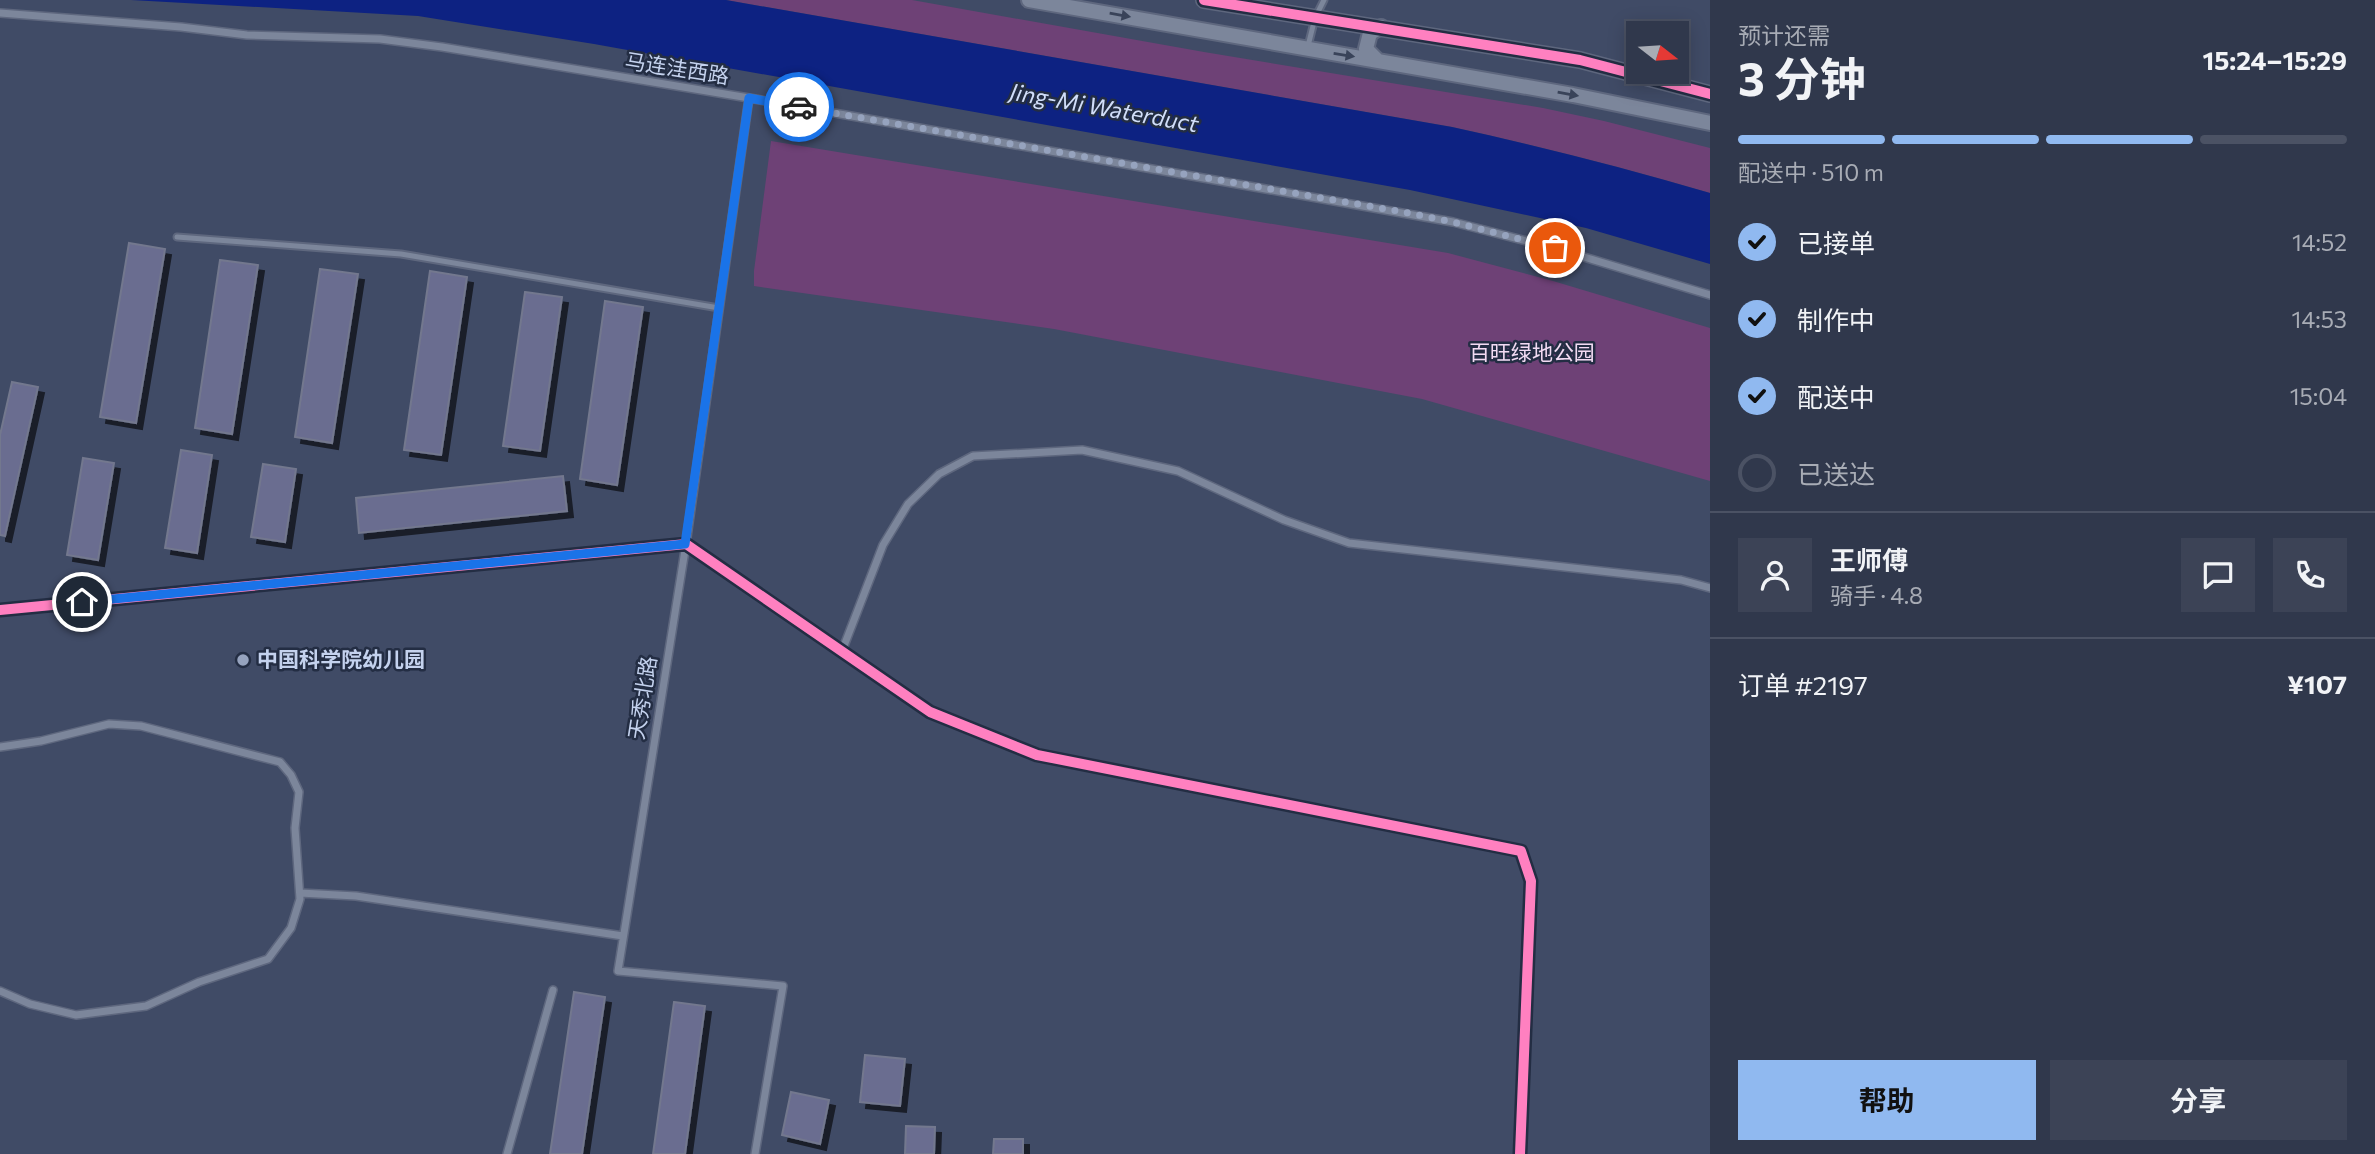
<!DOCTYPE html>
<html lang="zh">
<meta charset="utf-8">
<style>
body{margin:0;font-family:Commissioner,"Noto Sans SC",sans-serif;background:#3c4356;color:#f1f3f6;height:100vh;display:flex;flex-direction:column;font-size:26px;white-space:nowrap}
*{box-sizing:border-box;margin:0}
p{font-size:23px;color:#a8acb5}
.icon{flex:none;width:38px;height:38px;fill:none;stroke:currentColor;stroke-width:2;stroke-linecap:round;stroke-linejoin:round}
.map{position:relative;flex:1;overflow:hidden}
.side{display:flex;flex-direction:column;background:#30384c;width:665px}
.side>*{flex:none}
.needle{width:46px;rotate:107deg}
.buttons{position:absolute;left:1626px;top:21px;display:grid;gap:14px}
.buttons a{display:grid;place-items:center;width:63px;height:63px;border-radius:0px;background:#30384c;box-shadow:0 4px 18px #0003,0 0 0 2px #4b5264;font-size:35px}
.pin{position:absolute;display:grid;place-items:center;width:60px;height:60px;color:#fff;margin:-30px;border:4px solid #fff;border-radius:50%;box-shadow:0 2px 7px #0007}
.courier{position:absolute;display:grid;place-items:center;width:70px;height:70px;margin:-35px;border:5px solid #1a73e8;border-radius:50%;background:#fff;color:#222;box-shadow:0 2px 9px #0007}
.summary em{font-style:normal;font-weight:700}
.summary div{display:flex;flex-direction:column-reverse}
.summary{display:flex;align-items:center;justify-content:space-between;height:119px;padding:0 28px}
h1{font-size:46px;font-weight:700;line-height:52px}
.bar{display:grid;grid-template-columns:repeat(4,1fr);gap:10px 7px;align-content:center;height:84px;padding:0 28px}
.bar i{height:9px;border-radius:5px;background:#4b5264}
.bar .active{background:#90b9f0}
.bar p{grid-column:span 4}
.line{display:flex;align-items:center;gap:18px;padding:0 28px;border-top:2px solid #4b5264}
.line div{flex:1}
.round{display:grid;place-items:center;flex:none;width:74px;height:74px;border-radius:0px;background:#3c4356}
ol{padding:0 28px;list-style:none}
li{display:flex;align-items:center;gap:21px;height:77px}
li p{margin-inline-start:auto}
li .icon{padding:7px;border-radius:50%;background:#90b9f0;color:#111;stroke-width:4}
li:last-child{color:#a8acb5}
li i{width:38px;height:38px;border:4px solid #4b5264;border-radius:50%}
.primary-button{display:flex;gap:14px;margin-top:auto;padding:14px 28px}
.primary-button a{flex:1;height:80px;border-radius:0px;background:#90b9f0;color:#111;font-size:28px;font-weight:700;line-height:80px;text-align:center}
.primary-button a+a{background:#3c4356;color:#f1f3f6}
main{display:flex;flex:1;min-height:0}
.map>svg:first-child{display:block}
.green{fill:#6e4176}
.water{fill:#0d2282}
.building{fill:#6b6d90;stroke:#73788e;stroke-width:2;filter:url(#shadow)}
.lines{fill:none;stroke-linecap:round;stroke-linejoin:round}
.service-casing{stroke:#5e677e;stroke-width:9}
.minor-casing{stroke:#5e677e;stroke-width:10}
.secondary-casing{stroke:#5e677e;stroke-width:18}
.service{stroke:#7c869b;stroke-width:5}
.minor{stroke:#7c869b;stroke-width:7}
.secondary{stroke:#7c869b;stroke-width:14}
.cycleway-casing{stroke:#232d43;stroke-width:15}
.cycleway{stroke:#ff80c0;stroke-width:10}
.oneway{fill:#394359}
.done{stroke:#96a3be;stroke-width:7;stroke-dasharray:0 12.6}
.route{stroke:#1a73e8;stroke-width:9}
.poi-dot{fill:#96a3be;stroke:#232d43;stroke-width:2.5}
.labels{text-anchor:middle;stroke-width:5;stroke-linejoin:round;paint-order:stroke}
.street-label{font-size:21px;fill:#c4d2ee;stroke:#232d43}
.park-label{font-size:21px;fill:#f2dbf3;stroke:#232d43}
.poi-label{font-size:21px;font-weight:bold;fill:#c4d2ee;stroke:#232d43;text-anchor:start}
.water-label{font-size:23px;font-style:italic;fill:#d1def9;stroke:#232d43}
</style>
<main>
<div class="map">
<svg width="1710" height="1154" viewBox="0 0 1710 1154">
<defs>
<filter id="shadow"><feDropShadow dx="6" dy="6" stdDeviation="0" flood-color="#0009"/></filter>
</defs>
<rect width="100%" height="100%" fill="#404b66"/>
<path class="green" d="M726 0H912L1204 52 1543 108 1604 121 1710 148V193C1625 168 1539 146 1452 127Z
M771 141 1448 253 1553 281 1710 328V481L1422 399 1054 329 754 286V271Z"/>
<path class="water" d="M131 0H726L1452 127C1539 146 1625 168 1710 193V264L1586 228 1410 190 594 44 418 16Z"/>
<path class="building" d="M129 243 165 249 136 423 100 417Z
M220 260 258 265 232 434 195 428Z
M320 269 358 274 332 443 295 437Z
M430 271 467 277 441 455 404 450Z
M525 292 562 297 540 451 503 446Z
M605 301 643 307 617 485 580 479Z
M12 382 38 387 5 536 0 535V435Z
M181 450 212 455 197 553 165 548Z
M83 458 114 463 98 560 67 555Z
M263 464 296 469 285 542 251 537Z
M563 476 567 511 359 533 356 498Z
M574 992 605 997 582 1154H550Z
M674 1002 705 1006 685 1154H653Z
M865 1055 905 1059 900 1106 860 1102Z
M791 1092 829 1100 820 1144 782 1135Z
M906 1126 935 1127 934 1154H905Z
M994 1139H1023V1154H993Z"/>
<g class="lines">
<defs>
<path id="service" d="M1308 46 1315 18 1324 0
M177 237 401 254 719 308"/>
<path id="minor" d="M0 13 181 27 247 35 380 39 442 47 749 98 1453 222 1554 248 1710 295
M749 98 686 544 618 971 783 986 755 1154
M0 610 686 544 930 712 1037 755 1521 851 1531 881 1520 1154
M842 651 883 545 908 504 939 474 973 456 1082 450 1178 471 1284 520 1349 543 1681 580 1710 588
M0 747 41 741 109 724 141 726 280 762 291 775 299 792 295 828 300 899 291 928 268 959 199 982 146 1006 76 1015 30 1004 0 991
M300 893 356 896 623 936
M507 1154 553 990"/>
<path id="secondary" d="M1029 0 1573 95 1710 123
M1204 0 1580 60 1710 94
M1377 60 1366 49 1370 33 1381 27"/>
</defs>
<use href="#service" class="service-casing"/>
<use href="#minor" class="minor-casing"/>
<use href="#secondary" class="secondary-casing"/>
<use href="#service" class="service"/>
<use href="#minor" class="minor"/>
<use href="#secondary" class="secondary"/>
<defs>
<path id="cycleway" d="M1204 0 1580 60 1710 94
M0 610 686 544 930 712 1037 755 1521 851 1531 881 1520 1154"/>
</defs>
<use href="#cycleway" class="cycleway-casing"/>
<use href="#cycleway" class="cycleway"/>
</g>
<defs><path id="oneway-solid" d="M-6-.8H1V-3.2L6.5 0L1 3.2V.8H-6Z" transform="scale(1.75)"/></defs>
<g class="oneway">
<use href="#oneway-solid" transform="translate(1120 15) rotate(10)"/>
<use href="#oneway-solid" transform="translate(1344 55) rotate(9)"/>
<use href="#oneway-solid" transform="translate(1568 94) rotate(10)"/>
</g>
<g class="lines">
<path class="done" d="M799 107 1403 212 1453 222 1555 248"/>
<path class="route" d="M82 602 685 544 749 98 799 107"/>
</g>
<circle class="poi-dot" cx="243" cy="660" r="7"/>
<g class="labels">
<g class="street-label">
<text transform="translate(677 69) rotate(9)" y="7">马连洼西路</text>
<text transform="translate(643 698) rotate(-81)" y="7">天秀北路</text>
</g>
<g class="park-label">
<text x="1532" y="360">百旺绿地公园</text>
</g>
<g class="poi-label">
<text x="257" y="667">中国科学院幼儿园</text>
</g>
<g class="water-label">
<text transform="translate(1104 108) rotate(10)" y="8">Jing-Mi Waterduct</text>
</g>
</g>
</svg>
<div class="buttons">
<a><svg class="needle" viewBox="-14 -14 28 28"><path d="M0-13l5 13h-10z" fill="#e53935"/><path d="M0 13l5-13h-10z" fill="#a8acb5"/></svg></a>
</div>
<div class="pin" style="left:1555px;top:248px;background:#ea580c"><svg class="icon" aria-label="bag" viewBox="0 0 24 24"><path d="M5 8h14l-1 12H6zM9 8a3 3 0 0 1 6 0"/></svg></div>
<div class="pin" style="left:82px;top:602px;background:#1f2937"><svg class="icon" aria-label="home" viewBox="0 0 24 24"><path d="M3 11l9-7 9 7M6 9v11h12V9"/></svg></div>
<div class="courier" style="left:799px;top:107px"><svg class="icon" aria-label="car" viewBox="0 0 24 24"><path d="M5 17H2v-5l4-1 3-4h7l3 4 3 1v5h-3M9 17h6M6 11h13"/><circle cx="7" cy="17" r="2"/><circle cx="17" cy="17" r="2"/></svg></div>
</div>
<section class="side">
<div class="summary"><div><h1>3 分钟</h1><p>预计还需</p></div><em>15:24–15:29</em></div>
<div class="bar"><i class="active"></i><i class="active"></i><i class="active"></i><i></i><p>配送中 · 510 m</p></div>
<ol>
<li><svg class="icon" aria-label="check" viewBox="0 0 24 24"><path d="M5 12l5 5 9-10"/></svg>已接单<p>14:52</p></li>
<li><svg class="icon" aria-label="check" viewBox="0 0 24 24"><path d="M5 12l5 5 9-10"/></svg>制作中<p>14:53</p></li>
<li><svg class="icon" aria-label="check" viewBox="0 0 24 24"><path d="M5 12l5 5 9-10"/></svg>配送中<p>15:04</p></li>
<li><i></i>已送达</li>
</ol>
<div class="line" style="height:126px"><a class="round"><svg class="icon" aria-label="person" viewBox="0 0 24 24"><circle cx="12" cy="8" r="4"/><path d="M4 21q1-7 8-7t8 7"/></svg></a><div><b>王师傅</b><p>骑手 · 4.8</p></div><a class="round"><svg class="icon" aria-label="chat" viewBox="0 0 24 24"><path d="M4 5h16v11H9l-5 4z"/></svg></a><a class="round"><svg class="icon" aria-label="phone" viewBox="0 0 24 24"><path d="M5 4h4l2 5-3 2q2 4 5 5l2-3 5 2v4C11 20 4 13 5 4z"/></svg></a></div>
<div class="line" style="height:91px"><div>订单 #2197</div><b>¥107</b></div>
<div class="primary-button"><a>帮助</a><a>分享</a></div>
</section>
</main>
